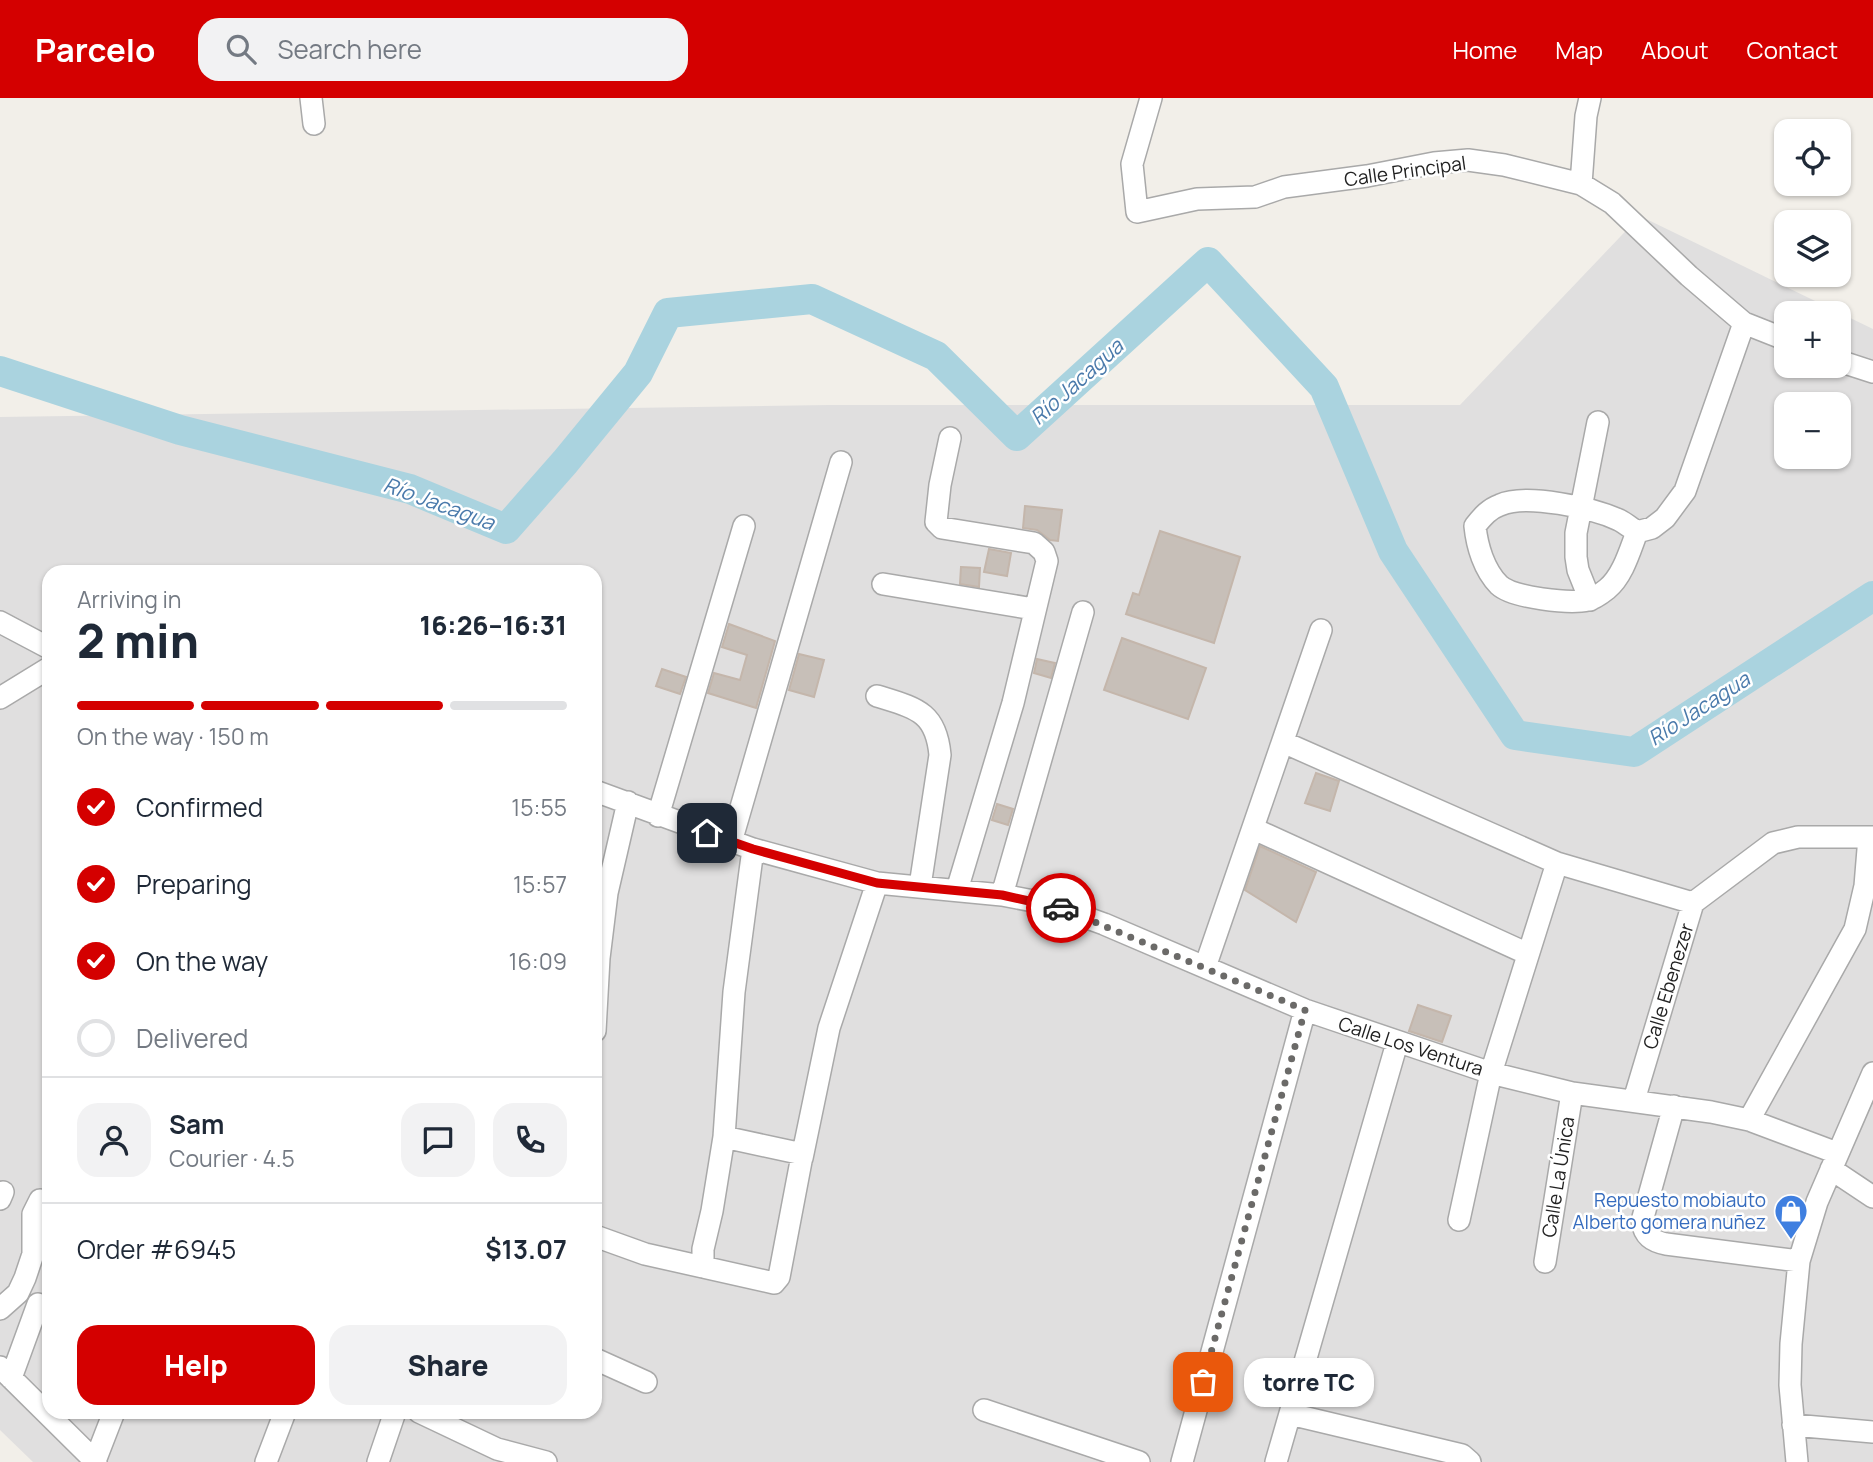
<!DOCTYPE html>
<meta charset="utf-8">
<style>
body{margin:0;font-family:Manrope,sans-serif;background:#f2f2f3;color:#1f2937;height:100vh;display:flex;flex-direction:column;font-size:26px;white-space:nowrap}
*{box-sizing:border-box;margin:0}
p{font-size:23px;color:#747a83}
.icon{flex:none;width:38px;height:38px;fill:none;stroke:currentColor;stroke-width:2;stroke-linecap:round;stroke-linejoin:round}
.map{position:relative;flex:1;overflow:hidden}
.details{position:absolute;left:42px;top:467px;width:560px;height:854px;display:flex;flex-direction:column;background:#fff;border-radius:21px;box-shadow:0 2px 5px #0004}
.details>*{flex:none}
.fabs{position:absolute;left:1774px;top:21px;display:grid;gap:14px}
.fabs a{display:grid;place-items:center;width:77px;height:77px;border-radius:14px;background:#fff;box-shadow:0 2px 5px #0004;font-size:35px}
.pin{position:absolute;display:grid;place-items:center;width:60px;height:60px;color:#fff;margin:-30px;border-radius:14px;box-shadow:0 4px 10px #0006}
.courier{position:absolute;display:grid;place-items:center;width:70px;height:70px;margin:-35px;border:5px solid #d40000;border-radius:50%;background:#fff;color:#222;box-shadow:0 2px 9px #0007}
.bubble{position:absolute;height:49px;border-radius:21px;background:#fff;box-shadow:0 2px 5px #0004;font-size:23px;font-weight:800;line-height:49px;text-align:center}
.headline em{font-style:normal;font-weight:800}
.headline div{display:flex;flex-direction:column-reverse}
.headline{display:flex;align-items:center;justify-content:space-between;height:119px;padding:0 35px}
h1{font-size:46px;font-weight:800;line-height:52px}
.bar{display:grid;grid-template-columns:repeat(4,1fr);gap:10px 7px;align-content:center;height:84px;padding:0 35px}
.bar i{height:9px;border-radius:5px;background:#e0e1e3}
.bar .selected{background:#d40000}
.bar p{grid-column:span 4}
.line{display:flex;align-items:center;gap:18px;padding:0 35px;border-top:2px solid #e0e1e3}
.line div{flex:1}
.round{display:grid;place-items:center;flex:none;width:74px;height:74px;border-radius:21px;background:#f2f2f3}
ol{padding:0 35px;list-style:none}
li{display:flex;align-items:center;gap:21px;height:77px}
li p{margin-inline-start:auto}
li .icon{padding:7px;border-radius:50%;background:#d40000;color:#fff;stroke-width:4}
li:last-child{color:#747a83}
li i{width:38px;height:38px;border:4px solid #e0e1e3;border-radius:50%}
.button{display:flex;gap:14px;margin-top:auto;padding:14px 35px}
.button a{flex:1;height:80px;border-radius:21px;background:#d40000;color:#fff;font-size:28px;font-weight:800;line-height:80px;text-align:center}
.button a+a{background:#f2f2f3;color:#1f2937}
header{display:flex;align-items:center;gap:42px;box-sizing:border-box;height:98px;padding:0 35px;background:#d40000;color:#fff}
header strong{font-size:33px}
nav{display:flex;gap:38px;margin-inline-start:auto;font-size:24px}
.search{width:490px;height:63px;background:#f2f2f3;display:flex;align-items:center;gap:18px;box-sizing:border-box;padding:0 24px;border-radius:21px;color:#747a83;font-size:26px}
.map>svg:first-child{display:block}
.residential{fill:#e0dfdf;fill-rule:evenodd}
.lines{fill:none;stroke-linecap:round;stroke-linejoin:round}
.river{stroke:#aad3df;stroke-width:30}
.building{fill:#c7bfb8;stroke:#c4b6ab;stroke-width:2}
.minor-casing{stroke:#a9a9a9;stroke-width:24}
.minor{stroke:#fff;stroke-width:21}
.done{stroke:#6b6a68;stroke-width:7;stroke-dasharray:0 12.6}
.route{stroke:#d40000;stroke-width:9}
.labels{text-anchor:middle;stroke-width:5;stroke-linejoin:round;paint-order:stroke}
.street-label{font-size:19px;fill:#222;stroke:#fff}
.shop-label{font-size:19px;fill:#366cbe;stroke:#fff;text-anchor:end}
.water-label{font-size:21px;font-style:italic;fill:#4a7aab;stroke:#fff}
</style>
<header>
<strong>Parcelo</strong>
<div class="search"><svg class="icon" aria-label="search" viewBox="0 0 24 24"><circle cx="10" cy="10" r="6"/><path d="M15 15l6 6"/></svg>Search here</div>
<nav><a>Home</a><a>Map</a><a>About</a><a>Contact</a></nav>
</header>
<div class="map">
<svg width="1873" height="1364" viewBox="0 0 1873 1364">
<rect width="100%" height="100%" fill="#f2efe9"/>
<path class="residential" d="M1640 118 1873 231V1364H33L0 1332V319L828 307H1460ZM1787 215H1839V268H1787ZM1787 306H1839V359H1787ZM49 474H595V1314H49Z"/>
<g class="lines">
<path class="river" d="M0 273 180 332 410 391 506 431 565 364 638 275 668 215 812 201 936 258 1017 338 1208 164 1324 289 1393 453 1515 637 1634 654 1873 498"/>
</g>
<path class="building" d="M1025 408 1062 412 1058 443 1050 442 1037 432 1023 430Z
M1160 433 1240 459 1214 545 1126 516 1133 495 1139 497Z
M989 451 1011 455 1007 478 984 474Z
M961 469 980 470 979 489 960 486Z
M729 526 775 543 756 610 708 595 714 575 740 582 747 557 722 549Z
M1122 540 1206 570 1188 621 1104 592Z
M799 556 824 562 814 599 789 592Z
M1037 561 1055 565 1051 580 1034 575Z
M662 571 686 579 680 596 656 588Z
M1316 675 1339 683 1330 713 1305 705Z
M997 706 1013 711 1008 727 992 722Z
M1260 748 1316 774 1296 824 1245 792Z
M1418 907 1451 918 1442 944 1409 933Z"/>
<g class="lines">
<defs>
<path id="minor" d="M311 0 314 26
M1151 0 1132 66 1137 114 1197 101 1255 99 1284 89 1367 78 1434 65 1468 62 1504 67 1581 86 1612 105 1689 178 1744 225 1787 242
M1581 86 1586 18 1590 0
M1839 263 1873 274
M950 340 940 387 936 424 942 430 1034 445 1044 454 1047 463 1013 605 957 792
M1637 434C1630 452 1623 478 1607 491 1602 495 1594 501 1588 502 1570 506 1513 500 1499 487 1484 472 1477 448 1475 428 1483 418 1489 411 1500 407 1526 395 1593 410 1619 422 1625 425 1631 430 1637 434L1652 430 1665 420 1685 393 1744 225
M883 486 1034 511
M1590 502 1578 472 1576 459V435L1598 324
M0 524 49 550
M877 598C915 610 936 613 940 657L920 788
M0 600 49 570
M1283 644 1557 765 1693 805
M595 693 753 751 877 785 1002 797 1049 806 1104 826 1305 912 1491 975 1572 995 1711 1014 1749 1022 1837 1055
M658 718 744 428
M1254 731 1528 856
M731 744 841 364
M1002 797 1083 514
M1205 869 1321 532
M595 933 599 860 607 795 628 704
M1634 1002 1693 805 1773 745 1798 739H1873
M1674 1008 1642 1123C1644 1138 1652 1143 1666 1146L1799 1163
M1749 1022 1855 831 1865 788 1869 739
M802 1060 829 930 877 785
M1831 1071 1873 1099
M0 1101 3 1094
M1459 1122 1491 975 1557 765
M595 1138 645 1156 774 1185 779 1179 802 1058 798 1055 724 1039
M1545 1164 1572 995
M703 1169V1151L712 1113 724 1039 734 894 753 751
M0 1211 18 1195 25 1180 33 1156V1116L40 1102
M595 1261 646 1284
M0 1269 96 1364
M11 1280 38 1206
M984 1312 1139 1364
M419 1314 497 1351 546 1364
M1290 1316 1462 1357 1470 1364
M1793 1327 1873 1334
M95 1363 114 1314
M266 1364 285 1314
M378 1364 395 1314
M1182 1364 1305 912
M1276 1364 1397 945
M1797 1364 1790 1287 1791 1246 1799 1163 1817 1104 1873 975"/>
</defs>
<use href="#minor" class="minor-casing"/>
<use href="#minor" class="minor"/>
</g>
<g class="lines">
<path class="done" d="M1061 810 1305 912 1203 1284"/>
<path class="route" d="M707 735 753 751 877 785 1002 797 1061 810"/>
</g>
<defs>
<symbol id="shop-pin" viewBox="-11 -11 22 30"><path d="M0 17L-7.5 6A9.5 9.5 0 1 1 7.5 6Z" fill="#3f7fe0" stroke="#fff"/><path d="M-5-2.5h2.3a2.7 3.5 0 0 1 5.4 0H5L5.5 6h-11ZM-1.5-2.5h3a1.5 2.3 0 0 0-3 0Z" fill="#fff"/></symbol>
</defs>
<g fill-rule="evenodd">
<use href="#shop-pin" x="1772" y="1094" width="38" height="52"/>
</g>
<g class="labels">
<g class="street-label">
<text transform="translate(1405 73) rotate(-8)" y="7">Calle Principal</text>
<text transform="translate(1668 888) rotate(-73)" y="7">Calle Ebenezer</text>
<text transform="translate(1411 948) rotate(18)" y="7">Calle Los Ventura</text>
<text transform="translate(1558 1079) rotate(-81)" y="7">Calle La Única</text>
</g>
<g class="shop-label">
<text x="1766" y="1109">Repuesto mobiauto<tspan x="1766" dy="22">Alberto gomera nuñez</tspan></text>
</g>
<g class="water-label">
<text transform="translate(1077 284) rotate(-42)" y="7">Río Jacagua</text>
<text transform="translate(439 406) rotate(20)" y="7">Río Jacagua</text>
<text transform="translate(1699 611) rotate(-33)" y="7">Río Jacagua</text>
</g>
</g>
</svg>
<div class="fabs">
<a><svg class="icon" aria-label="locate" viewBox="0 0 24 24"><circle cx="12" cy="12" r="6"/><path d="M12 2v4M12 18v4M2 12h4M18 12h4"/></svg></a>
<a><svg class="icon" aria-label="layers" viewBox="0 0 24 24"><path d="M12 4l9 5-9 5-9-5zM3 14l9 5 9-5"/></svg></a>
<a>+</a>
<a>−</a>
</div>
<div class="pin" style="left:1203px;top:1284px;background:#ea580c"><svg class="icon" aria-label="bag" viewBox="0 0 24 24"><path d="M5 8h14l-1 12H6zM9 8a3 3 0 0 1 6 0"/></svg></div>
<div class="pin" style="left:707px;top:735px;background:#1f2937"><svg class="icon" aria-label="home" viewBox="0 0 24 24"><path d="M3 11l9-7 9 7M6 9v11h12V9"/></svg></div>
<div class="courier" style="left:1061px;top:810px"><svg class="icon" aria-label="car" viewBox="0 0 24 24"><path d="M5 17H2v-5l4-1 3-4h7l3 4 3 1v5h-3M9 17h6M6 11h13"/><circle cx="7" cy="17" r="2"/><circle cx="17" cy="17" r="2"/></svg></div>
<div class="bubble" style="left:1244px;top:1260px;width:130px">torre TC</div>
<section class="details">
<div class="headline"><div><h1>2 min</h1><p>Arriving in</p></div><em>16:26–16:31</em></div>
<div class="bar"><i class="selected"></i><i class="selected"></i><i class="selected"></i><i></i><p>On the way · 150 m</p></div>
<ol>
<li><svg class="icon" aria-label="check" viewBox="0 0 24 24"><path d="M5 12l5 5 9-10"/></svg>Confirmed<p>15:55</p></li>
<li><svg class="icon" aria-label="check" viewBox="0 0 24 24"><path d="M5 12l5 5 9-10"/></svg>Preparing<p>15:57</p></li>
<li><svg class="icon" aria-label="check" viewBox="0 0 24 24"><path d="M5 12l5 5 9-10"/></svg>On the way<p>16:09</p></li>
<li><i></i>Delivered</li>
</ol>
<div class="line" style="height:126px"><a class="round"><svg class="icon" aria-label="person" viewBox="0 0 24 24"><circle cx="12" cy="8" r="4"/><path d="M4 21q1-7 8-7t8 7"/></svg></a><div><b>Sam</b><p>Courier · 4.5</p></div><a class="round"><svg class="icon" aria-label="chat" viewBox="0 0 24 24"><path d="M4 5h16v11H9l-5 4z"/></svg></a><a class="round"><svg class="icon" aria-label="phone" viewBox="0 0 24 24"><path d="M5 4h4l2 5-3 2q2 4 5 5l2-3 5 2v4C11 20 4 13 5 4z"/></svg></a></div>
<div class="line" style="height:91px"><div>Order #6945</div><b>$13.07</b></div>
<div class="button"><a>Help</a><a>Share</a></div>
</section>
</div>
